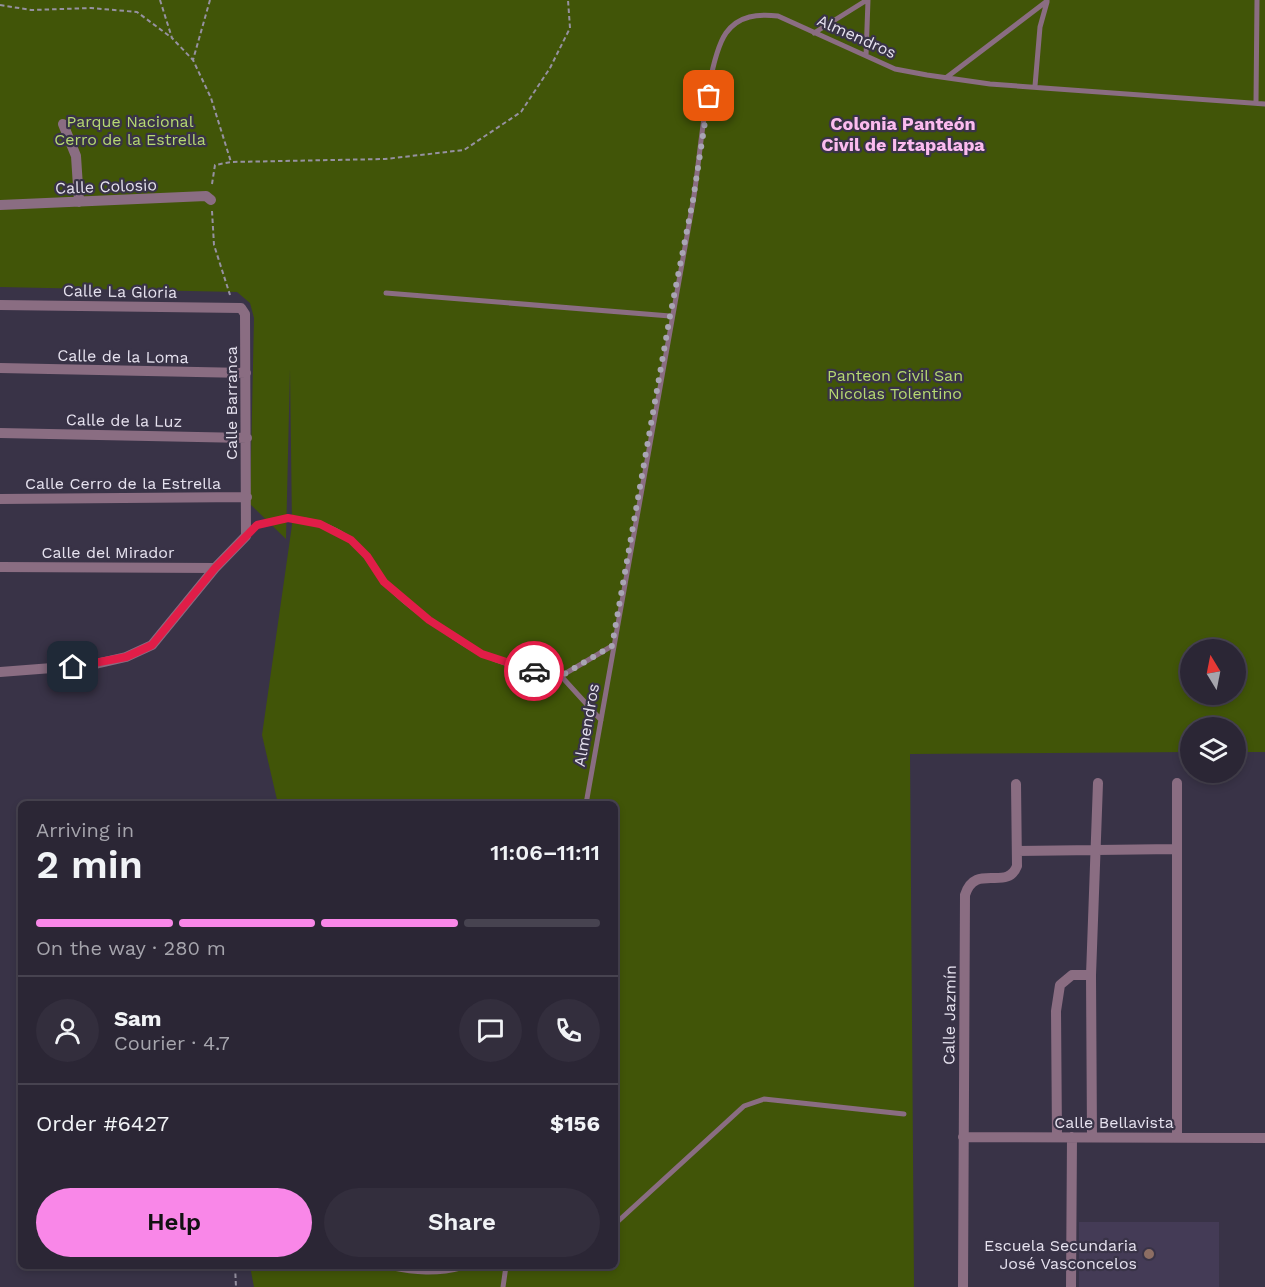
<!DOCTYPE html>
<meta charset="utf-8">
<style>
body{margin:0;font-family:"Work Sans",sans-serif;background:#332e3d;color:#f1f3f6;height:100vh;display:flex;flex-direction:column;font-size:22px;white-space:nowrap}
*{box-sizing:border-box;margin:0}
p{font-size:20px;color:#a6a5ad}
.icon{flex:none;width:33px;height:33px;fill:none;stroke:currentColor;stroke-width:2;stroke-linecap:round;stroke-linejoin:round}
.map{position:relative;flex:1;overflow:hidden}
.sheet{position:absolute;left:18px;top:801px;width:600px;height:468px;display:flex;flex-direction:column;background:#2b2635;border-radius:9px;box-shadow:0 3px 9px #0003,0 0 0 2px #474350}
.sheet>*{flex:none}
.needle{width:39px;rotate:350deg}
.tools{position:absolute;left:1180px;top:639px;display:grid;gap:12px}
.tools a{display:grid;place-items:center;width:66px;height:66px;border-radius:50%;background:#2b2635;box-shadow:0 3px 9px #0003,0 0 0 2px #474350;font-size:30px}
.pin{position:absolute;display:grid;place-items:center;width:51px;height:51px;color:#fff;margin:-26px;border-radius:12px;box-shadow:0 3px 9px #0006}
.courier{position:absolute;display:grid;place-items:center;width:60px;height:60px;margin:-30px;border:4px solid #e11d48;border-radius:50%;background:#fff;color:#222;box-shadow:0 2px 8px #0007}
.summary em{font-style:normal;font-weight:600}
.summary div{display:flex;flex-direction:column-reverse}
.summary{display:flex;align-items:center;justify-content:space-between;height:102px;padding:0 18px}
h1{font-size:39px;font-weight:600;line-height:45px}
.bar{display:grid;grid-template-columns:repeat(4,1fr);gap:9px 6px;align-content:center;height:72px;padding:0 18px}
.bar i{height:8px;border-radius:4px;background:#474350}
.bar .active{background:#f987e8}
.bar p{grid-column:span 4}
.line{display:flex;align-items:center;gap:15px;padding:0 18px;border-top:2px solid #474350}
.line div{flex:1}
.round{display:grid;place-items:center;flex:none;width:63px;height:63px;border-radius:32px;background:#332e3d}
.action{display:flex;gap:12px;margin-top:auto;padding:12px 18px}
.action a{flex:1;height:69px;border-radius:36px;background:#f987e8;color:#111;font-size:24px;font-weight:600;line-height:69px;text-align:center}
.action a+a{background:#332e3d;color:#f1f3f6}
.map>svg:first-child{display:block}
.built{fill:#443b56}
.green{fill:#415508;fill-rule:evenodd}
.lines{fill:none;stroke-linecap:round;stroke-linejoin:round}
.path{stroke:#9691a1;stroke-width:2;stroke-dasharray:4.5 3;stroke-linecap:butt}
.service{stroke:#8a6d82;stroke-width:5}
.minor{stroke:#8a6d82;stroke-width:10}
.done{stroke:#a9a5b4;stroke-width:6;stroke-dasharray:0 10.8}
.route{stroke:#e11d48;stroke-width:8}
.education-dot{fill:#8d6e63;stroke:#393347;stroke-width:2}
.labels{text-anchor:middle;stroke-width:4.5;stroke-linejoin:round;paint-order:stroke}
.street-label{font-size:16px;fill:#e6e2ef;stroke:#393347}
.park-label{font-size:16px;fill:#b6d972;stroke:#393347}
.poi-label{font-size:16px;fill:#e6e2ef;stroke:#393347;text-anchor:end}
.neighbourhood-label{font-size:18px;font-weight:bold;fill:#fbbbef;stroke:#393347}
</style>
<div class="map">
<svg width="1265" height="1287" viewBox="0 0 1265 1287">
<rect width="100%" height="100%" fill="#393347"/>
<path class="built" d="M1079 1222H1219V1287H1079Z"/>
<path class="green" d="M0 0H1265V752H1236V728H1191V752L910 754 914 1287H254L250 1266H615V804H278L262 735 292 525 290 369 286 539 250 504 254 318 250 303 237 292 0 287ZM1191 650H1236V694H1191Z"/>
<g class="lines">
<path class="path" d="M160 0 172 38 193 60
M210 0 193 60 211 98 231 162
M0 5 31 10 91 8 137 12 172 38
M212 184 215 165 231 162 385 159 464 150 521 112 550 68 570 28 568 0
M212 211 214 245 230 295
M235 1266 236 1287"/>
<path class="service" d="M814 33 867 0
M866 56 868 0
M947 77 1047 1
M1035 86 1040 27 1047 2
M1256 103 1257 0
M386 293 670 316
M247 534C274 508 326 519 352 541 366 553 373 567 383 580 395 595 416 611 432 622 448 633 465 646 482 654 507 666 535 671 561 676L612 646
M561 676 601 720
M586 804C621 603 656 402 693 202 700 162 706 62 726 33 739 15 758 14 778 16L895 69 927 75 990 84 1265 104
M615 1224 744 1106 764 1099 904 1114
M384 1266C413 1273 439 1275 468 1266
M503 1287 506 1266"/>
<path class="minor" d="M63 124 76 156 79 202
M0 205 206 196 211 200
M0 305 241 308 245 314 246 536 215 568 152 645 126 657 91 665 0 672
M0 368 246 373
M0 433 247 438
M0 499 247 497
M0 567 215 568
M1177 783V1137
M1017 851 1176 849
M963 1137 1265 1138
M1057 1137 1056 1011 1060 985 1072 975H1091
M1092 1137 1091 975 1098 783
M963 1287 965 895C975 862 1007 892 1017 866L1016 784
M1071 1287 1072 1137"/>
</g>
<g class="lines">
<path class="done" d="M534 671 561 676 612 646 670 316 693 200 709 96"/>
<path class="route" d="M73 667 126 657 152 645 215 568 257 525 288 518 320 524 351 540 367 556 384 582 429 620 482 654 534 671"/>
</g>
<circle class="education-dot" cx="1149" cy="1254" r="6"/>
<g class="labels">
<g class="street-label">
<text transform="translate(857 36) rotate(24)" y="6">Almendros</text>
<text transform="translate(106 186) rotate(-2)" y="6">Calle Colosio</text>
<text transform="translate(120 291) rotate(1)" y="6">Calle La Gloria</text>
<text transform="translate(123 356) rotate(1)" y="6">Calle de la Loma</text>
<text transform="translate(231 403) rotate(-90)" y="6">Calle Barranca</text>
<text transform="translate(124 420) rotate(1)" y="6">Calle de la Luz</text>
<text x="123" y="489">Calle Cerro de la Estrella</text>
<text x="108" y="558">Calle del Mirador</text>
<text transform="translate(586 725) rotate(-80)" y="6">Almendros</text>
<text transform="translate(949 1015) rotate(-89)" y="6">Calle Jazmín</text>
<text x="1114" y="1128">Calle Bellavista</text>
</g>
<g class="park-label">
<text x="130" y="127">Parque Nacional<tspan x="130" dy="18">Cerro de la Estrella</tspan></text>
<text x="895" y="381">Panteon Civil San<tspan x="895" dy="18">Nicolas Tolentino</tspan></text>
</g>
<g class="poi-label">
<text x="1137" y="1251">Escuela Secundaria<tspan x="1137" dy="18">José Vasconcelos</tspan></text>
</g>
<g class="neighbourhood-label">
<text x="903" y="130">Colonia Panteón<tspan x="903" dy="21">Civil de Iztapalapa</tspan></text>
</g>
</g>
</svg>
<div class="tools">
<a><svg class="needle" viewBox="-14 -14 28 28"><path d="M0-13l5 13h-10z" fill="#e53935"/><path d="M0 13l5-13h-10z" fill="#a6a5ad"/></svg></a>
<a><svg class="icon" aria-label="layers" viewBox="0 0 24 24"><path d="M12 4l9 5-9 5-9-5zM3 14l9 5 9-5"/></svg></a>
</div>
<div class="pin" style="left:709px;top:96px;background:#ea580c"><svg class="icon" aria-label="bag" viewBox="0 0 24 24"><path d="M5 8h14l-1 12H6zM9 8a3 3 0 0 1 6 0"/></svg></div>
<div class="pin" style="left:73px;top:667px;background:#1f2937"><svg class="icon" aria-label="home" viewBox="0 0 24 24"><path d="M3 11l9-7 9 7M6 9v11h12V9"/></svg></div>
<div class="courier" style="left:534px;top:671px"><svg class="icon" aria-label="car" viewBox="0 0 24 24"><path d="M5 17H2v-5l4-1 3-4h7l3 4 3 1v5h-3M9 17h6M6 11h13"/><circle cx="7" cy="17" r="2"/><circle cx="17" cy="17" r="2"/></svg></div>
<section class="sheet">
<div class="summary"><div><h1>2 min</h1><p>Arriving in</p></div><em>11:06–11:11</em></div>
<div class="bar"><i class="active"></i><i class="active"></i><i class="active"></i><i></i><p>On the way · 280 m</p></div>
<div class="line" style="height:108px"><a class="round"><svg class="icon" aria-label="person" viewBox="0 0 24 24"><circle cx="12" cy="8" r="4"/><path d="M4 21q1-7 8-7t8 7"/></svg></a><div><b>Sam</b><p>Courier · 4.7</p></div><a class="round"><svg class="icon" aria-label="chat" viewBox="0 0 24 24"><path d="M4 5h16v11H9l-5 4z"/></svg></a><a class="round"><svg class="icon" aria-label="phone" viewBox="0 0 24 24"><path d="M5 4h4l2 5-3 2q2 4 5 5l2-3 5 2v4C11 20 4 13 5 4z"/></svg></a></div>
<div class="line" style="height:78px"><div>Order #6427</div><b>$156</b></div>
<div class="action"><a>Help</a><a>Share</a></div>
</section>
</div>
